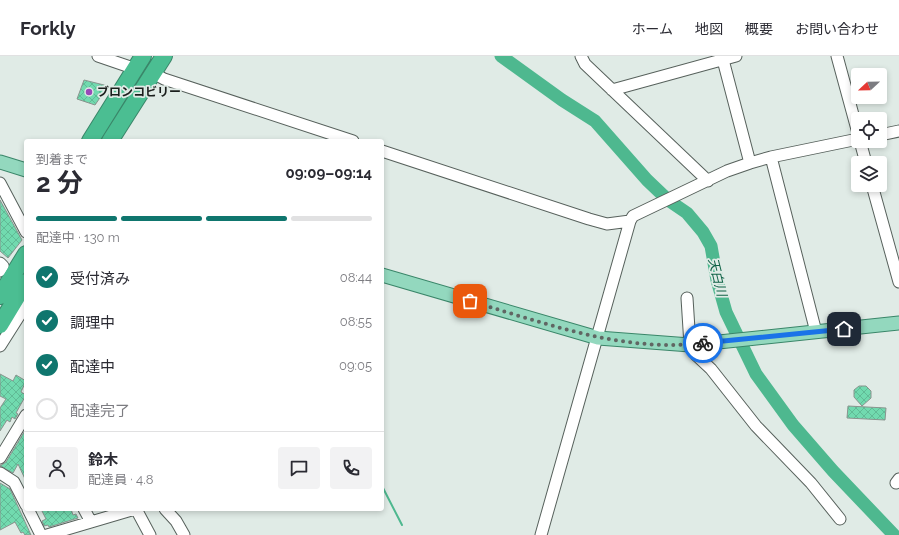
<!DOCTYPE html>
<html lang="ja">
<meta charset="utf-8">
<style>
body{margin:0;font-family:Raleway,"Noto Sans JP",sans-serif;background:#f2f2f3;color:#2b2b33;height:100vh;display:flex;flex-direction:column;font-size:15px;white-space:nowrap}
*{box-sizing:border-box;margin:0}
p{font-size:13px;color:#7c7c81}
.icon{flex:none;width:22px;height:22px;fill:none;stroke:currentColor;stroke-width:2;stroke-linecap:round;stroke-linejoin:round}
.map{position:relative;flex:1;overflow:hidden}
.side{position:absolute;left:24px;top:83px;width:360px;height:372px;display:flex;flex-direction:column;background:#fff;border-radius:4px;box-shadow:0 2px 6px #0003}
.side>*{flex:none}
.needle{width:26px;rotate:248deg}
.tools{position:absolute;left:851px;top:12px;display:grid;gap:8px}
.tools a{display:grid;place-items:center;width:36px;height:36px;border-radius:4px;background:#fff;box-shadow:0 2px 6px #0003;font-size:20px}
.pin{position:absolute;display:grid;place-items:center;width:34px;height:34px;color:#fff;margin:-17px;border-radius:8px;box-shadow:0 2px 6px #0006}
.courier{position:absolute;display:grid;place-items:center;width:40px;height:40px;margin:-20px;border:3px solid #1a73e8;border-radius:50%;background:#fff;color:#222;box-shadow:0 1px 5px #0007}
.summary em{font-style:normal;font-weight:700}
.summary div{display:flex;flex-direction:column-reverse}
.summary{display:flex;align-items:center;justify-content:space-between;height:68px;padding:0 12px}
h1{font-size:26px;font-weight:700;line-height:30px}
.bar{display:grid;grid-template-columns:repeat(4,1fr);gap:6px 4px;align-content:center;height:48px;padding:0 12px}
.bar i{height:5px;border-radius:3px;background:#e1e1e2}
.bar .on{background:#0f766e}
.bar p{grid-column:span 4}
.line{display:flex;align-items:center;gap:10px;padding:0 12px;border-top:1px solid #e1e1e2}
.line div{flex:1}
.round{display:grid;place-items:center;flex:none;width:42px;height:42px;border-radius:4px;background:#f2f2f3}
ol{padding:0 12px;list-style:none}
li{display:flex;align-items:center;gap:12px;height:44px}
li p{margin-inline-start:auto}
li .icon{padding:4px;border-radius:50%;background:#0f766e;color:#fff;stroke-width:4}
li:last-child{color:#7c7c81}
li i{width:22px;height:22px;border:2px solid #e1e1e2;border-radius:50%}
header{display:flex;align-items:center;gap:24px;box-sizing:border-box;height:56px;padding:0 20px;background:#fff;border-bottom:1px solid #e1e1e2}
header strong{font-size:19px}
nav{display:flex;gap:22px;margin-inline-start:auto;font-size:14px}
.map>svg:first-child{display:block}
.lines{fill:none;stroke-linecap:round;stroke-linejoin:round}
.stream{stroke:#4eb88f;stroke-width:2}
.river{stroke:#4eb88f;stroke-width:13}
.building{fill:url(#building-cross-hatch);stroke:#89948e}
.minor-casing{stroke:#57615c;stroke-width:13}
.major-casing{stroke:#3a8669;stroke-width:15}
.highway-casing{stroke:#3a8669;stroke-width:18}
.minor{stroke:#fff;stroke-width:11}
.major{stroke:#93d8be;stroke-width:13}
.highway{stroke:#4bbe92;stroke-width:16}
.done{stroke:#606663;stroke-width:4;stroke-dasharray:0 7.2}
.route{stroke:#1a73e8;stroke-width:5}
.poi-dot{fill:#9849b9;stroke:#e0ebe6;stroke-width:1.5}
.labels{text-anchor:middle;stroke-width:3.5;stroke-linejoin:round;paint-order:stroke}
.poi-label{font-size:12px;font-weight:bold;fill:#1b1f1d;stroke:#e0ebe6;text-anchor:start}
.water-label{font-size:13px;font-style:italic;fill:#106347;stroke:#e0ebe6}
</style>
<header>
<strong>Forkly</strong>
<nav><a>ホーム</a><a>地図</a><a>概要</a><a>お問い合わせ</a></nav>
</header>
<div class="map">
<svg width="899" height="479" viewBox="0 0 899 479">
<defs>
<pattern id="building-cross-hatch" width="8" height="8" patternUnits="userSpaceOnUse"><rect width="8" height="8" fill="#71daaf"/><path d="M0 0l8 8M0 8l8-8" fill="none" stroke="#61bb96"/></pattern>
</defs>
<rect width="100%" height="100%" fill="#e0ebe6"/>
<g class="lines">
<path class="stream" d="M382 430 402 469"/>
<path class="river" d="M501 0 562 44 595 65 647 124 668 144 687 157 703 176 711 190 717 224 726 256 756 318 793 369 833 415 894 479"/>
</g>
<path class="building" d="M84 24 108 30 95 49 77 43Z
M0 144 22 184 8 202 0 195Z
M0 318 13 325 16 319 26 325 21 336 26 339 16 357 18 358 15 363 12 361 10 366 7 364 0 375V352L6 343 0 340Z
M859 330H866L871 335V342L862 350 854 341V334Z
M848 350 886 352 885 364 847 362Z
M26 373V425L18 408 13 417 0 410 6 406Z
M0 427 10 433 31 479H25L23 476 21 477 15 466 0 474Z
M41 453H71L73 459 76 458 78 462 49 471 48 469 44 470 42 465 46 463Z"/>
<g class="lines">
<defs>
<path id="minor" d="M98 0 136 13
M581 0 585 8 708 125
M722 0 750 107
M837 0 858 77
M153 17 164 23 353 85
M612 34 736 0
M880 79 899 75
M860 85 866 107
M382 95 589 163 607 168 630 165
M771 101 816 276
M0 127 26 176
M872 129 899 226
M0 207 3 210 0 215
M687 242 690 289 696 299 711 313 756 370 811 427 840 463
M0 290 26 249
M0 402 26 359
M0 417 14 426 26 449
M896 427 899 423
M28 453 41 479
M84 453 91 466
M136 453 150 479
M165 453 176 465 184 479
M47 479 135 453
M541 479 630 165 633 160 727 115 750 107 771 101 858 83"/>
<path id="major" d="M0 106 26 114
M382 219 598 282 690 289 899 267"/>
<path id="highway" d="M90 85 143 0
M110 85 164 0
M0 240 26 198
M0 269 26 226"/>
</defs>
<use href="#minor" class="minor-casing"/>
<use href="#major" class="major-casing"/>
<use href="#highway" class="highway-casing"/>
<use href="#minor" class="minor"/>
<use href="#major" class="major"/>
<use href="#highway" class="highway"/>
</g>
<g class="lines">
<path class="done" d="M470 245C545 267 623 297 703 287"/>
<path class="route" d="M703 287 844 273"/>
</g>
<circle class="poi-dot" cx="89" cy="36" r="4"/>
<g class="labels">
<g class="poi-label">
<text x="97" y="40">ブロンコビリー</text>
</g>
<g class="water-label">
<text transform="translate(718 221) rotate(76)" y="5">天白川</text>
</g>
</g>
</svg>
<div class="tools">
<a><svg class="needle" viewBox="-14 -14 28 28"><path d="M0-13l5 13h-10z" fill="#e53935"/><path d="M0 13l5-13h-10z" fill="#7c7c81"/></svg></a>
<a><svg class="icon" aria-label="locate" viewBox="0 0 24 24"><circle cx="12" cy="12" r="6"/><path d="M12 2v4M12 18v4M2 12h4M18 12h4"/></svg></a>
<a><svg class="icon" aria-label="layers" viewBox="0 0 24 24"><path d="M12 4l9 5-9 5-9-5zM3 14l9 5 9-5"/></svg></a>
</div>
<div class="pin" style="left:470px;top:245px;background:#ea580c"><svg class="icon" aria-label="bag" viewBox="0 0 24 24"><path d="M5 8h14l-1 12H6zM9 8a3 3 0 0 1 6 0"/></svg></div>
<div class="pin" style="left:844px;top:273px;background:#1f2937"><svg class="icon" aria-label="home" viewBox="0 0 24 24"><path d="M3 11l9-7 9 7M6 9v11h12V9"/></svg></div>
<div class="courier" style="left:703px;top:287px"><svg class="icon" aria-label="bike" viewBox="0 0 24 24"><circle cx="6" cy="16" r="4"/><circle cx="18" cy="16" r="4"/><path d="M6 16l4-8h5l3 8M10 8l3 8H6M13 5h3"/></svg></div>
<section class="side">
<div class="summary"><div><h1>2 分</h1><p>到着まで</p></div><em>09:09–09:14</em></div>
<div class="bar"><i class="on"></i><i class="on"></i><i class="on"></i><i></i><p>配達中 · 130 m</p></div>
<ol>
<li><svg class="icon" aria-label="check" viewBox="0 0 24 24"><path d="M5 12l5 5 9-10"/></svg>受付済み<p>08:44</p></li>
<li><svg class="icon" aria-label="check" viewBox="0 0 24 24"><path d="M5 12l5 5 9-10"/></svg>調理中<p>08:55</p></li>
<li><svg class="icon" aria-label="check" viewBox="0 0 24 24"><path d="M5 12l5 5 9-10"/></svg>配達中<p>09:05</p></li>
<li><i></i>配達完了</li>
</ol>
<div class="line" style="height:72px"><a class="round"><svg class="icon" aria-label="person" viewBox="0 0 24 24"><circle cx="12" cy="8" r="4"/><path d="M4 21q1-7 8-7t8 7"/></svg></a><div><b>鈴木</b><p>配達員 · 4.8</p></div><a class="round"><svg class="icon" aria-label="chat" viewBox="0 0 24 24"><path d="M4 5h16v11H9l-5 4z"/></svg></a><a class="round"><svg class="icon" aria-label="phone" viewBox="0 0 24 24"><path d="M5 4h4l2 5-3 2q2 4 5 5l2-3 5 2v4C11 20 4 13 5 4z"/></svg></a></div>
</section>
</div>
